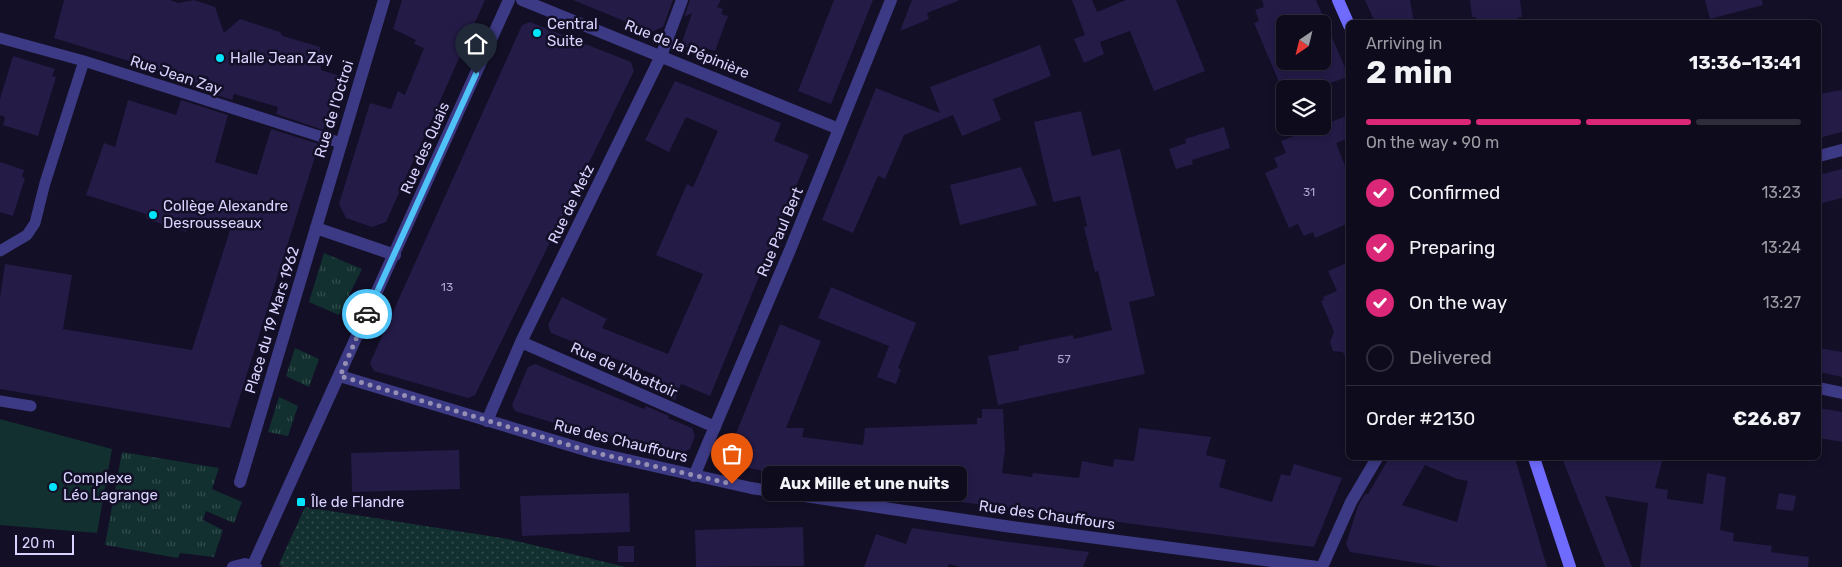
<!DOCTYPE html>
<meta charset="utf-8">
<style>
body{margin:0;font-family:Rubik,sans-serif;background:#171425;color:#f1f3f6;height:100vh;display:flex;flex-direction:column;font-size:19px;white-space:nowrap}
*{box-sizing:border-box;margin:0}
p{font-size:16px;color:#9b9ba3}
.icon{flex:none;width:28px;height:28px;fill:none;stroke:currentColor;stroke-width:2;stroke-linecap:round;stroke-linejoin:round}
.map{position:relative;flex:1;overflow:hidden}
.details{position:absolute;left:1346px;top:20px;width:475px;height:440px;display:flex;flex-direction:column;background:#0e0b1c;border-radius:8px;box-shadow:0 2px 8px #0003,0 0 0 1px #2e2b3b}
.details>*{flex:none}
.needle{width:32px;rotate:215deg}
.tools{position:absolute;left:1276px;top:15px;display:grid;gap:10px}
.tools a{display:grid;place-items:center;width:55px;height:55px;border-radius:8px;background:#0e0b1c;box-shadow:0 2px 8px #0003,0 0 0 1px #2e2b3b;font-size:25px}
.scale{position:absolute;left:15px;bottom:12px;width:59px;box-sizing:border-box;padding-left:5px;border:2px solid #d9d4ff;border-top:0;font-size:14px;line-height:18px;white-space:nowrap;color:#d9d4ff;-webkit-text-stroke:4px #130f26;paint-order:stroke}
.pin{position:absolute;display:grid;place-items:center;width:42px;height:42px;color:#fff;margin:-51px -21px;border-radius:50% 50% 50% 0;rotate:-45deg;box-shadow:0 0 5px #0007}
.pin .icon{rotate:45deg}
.courier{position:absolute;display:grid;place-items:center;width:50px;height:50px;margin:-25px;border:4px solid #4fc3f7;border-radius:50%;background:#fff;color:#222;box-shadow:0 1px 6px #0007}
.bubble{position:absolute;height:35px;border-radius:8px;background:#0e0b1c;box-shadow:0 2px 8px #0003,0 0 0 1px #2e2b3b;font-size:16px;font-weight:700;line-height:35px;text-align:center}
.overview em{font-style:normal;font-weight:700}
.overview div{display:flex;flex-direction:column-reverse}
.overview{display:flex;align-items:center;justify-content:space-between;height:85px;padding:0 20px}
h1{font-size:32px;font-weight:700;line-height:38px}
.bar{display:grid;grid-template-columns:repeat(4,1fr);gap:8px 5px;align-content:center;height:60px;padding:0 20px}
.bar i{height:6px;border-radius:4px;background:#2e2b3b}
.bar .active{background:#db2777}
.bar p{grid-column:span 4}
.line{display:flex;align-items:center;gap:12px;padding:0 20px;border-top:1px solid #2e2b3b}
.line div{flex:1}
ol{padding:0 20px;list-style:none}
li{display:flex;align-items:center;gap:15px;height:55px}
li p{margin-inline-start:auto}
li .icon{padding:5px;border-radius:50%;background:#db2777;color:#fff;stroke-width:4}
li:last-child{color:#9b9ba3}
li i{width:28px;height:28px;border:2px solid #2e2b3b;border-radius:50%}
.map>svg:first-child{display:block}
.grass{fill:url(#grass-tufts)}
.park{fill:url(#park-dots)}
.pitch{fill:#12302f}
.building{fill:#241b47;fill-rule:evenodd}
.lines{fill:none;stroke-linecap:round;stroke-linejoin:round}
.service{stroke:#3d3a85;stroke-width:11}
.pedestrian{stroke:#3d3a85;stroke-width:12}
.minor{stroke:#3d3a85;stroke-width:12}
.secondary{stroke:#6f6bff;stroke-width:12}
.done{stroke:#948fb3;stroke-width:5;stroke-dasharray:0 9}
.route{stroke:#4fc3f7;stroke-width:6}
.poi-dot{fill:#00e5ff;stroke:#130f26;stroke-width:2}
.labels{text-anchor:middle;stroke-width:5;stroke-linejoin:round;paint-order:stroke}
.number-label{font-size:12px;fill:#aca6d1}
.poi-label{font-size:15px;fill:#d9d4ff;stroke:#130f26;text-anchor:start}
.street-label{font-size:15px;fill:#d9d4ff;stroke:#130f26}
</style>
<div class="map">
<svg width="1842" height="567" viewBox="0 0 1842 567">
<defs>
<pattern id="grass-tufts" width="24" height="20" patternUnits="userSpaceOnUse" patternTransform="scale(1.25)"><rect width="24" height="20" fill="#12302f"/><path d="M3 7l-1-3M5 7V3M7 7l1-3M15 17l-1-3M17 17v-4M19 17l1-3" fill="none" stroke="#344d4e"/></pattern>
<pattern id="park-dots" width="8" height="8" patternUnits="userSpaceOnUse" patternTransform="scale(1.25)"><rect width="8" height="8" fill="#12302f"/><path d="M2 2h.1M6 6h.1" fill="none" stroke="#344d4e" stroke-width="1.8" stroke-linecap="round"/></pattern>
</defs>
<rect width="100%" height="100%" fill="#130f26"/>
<path class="grass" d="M324 253 362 269 339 315 309 302Z
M295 348 319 359 309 387 286 376Z
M279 397 298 406 288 436 268 432Z
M122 452 219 468 212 489 242 502 234 523 206 511 203 520 223 530 214 557 180 553 178 558 105 545Z"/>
<path class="park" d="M305 507 508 539 626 567H282L279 564Z"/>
<path class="pitch" d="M0 419 112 449 97 533 0 525Z"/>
<path class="building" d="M64 0H170L178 3 194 0 215 7 224 33 240 19 280 32 283 36 320 47 321 70 340 76 323 130 276 114 278 107 234 94 232 100 185 85 187 79 54 38Z
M402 0H485L386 222 372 227 346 218 339 204 370 103 391 109 398 91 405 95 424 48 414 44 416 40 393 29Z
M573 0H673L663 27 651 32Z
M690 0H721L717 7 723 9 721 14 728 16 715 51 705 48 702 53 681 45 692 13 684 17Z
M834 0H873L831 104 798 91Z
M912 0H958V1L927 13 929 19 900 31Z
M1072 0H1092L1097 12 1126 0H1176L1205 71 1154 91 1130 31 1100 42 1104 54 1084 63 1074 39 1085 35Z
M1262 0H1316L1349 77 1309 89H1305L1302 82 1285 86 1284 94 1254 23 1259 21 1255 10 1264 7ZM1285 24H1322V61H1285Z
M1365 0H1410L1414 22H1375Z
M1470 0H1520L1522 17 1517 18 1518 22H1477L1476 17H1472Z
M1705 0H1762L1763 5 1710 19Z
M530 22 631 62 634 71 475 395 468 398 374 371 370 363 522 25Z
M1040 45 1051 76 993 99 1001 120 962 136 953 115 904 135 885 179 878 176 853 233 822 220 876 88 940 113 930 87Z
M13 56 55 69 52 76 56 77 38 136 3 125 5 117 0 115V99Z
M675 81 781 123 774 141 809 155 710 396 681 384 675 400 652 390 658 376 551 333 548 325 562 297 607 319 602 328 668 354 703 274 656 255 687 184 693 187 718 131 686 117 669 152 645 140Z
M1842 90V132L1819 138V94Z
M128 100 176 115 181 100 228 115 215 162 257 175 271 129 319 144 230 428 0 389V298L5 264 72 275 63 329 192 350 230 230 191 218 186 232 147 219 146 214 86 195 104 143 115 147Z
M1081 111 1092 156 1120 149 1155 296 1129 302 1145 374 998 405 988 356 1019 350V346L1073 335 1074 339 1112 330 1098 271 1095 272 1084 227 1087 226 1080 196 1053 202 1034 122Z
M1349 115V138L1336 143 1349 176V223L1315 238 1313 232 1304 236 1298 224 1289 228 1265 173 1278 167 1274 158 1286 153 1281 141Z
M1224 127 1230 148 1192 160 1193 164 1176 169 1169 149 1186 143 1185 139Z
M0 162 24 170 22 177 25 178 13 216 0 212Z
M1021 167 1037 205 960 225 950 185Z
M1842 169V198L1819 204V175Z
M1349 262V366L1343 352 1333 351 1330 342 1334 332 1321 301 1324 300 1323 297 1337 291 1328 271Z
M831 287 916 323 898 368 901 370 896 384 877 377 889 346 818 318Z
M780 324 821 341 786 428H804L802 437 863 445 865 428 977 424V418H982V409H1003L1005 450 1002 473 1032 477 1033 473 1079 478 1082 461 1113 467 1114 459 1134 461 1139 428 1211 437 1206 455 1226 460 1219 487 1272 502 1281 474 1290 476 1294 464 1342 478 1314 547 960 502 777 474 730 464 727 456Z
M1819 348 1842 352V377L1819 372Z
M535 364 644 409 646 406 669 416 668 418 692 428 695 436 690 449 683 453 570 428 515 411 512 405 528 367Z
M1819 408 1842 412V442L1819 438Z
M459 450 460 489 352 492 351 453Z
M1389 458H1515L1547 567H1442L1350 552 1346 544 1358 506 1365 494H1368ZM1425 465 1457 479 1468 481 1457 522 1402 505Z
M1562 458H1663L1655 488 1668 490 1667 499 1703 504 1707 473 1726 477 1720 530 1734 533 1733 541 1772 546 1771 552 1809 557 1808 567H1640L1648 503 1605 496 1632 567H1605Z
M629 493 630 532 522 536 520 496Z
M1779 493 1796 496 1793 511 1776 509Z
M803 527 804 566 696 567 695 530Z
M912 528 1002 541 1089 552 1083 567H960L949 564 948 567H864L876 534 906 544Z
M618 546H634V562H618Z"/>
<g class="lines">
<path class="service" d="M0 38 84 61 341 143
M0 251 27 235 35 223 45 183 84 61
M0 401 31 406"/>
<path class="pedestrian" d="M240 482 316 228 395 255"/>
<path class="minor" d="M522 0 839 129
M1819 156 1842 150
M316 228 384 0
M521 342 715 427
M340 376 592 452 751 488 1005 526 1317 567
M1819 388 1842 393
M487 421 521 342 661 56 682 0
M694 476 790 250 891 0
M253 565 509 0
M233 567 245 564 256 567
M1322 567 1351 502 1377 458"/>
<path class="secondary" d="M1338 0 1349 25
M1534 458 1570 567"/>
</g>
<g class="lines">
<path class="done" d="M367 314 340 376 592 452 732 484"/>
<path class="route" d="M367 314 476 74"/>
</g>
<g class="poi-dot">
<circle cx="537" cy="33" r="5"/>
<circle cx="220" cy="58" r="5"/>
<circle cx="153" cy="215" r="5"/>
<circle cx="53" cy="487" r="5"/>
<rect x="296" y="497" width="10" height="10" rx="2.5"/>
</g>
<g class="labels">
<g class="number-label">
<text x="1309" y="196">31</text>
<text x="447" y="291">13</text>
<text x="1064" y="363">57</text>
</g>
<g class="poi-label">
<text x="547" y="29">Central<tspan x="547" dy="17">Suite</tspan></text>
<text x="230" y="63">Halle Jean Zay</text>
<text x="163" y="211">Collège Alexandre<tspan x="163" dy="17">Desrousseaux</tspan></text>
<text x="63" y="483">Complexe<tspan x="63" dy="17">Léo Lagrange</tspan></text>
<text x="311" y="507">Île de Flandre</text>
</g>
<g class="street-label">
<text transform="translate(687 49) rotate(22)" y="5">Rue de la Pépinière</text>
<text transform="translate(176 75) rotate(18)" y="5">Rue Jean Zay</text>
<text transform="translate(334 109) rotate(-73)" y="5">Rue de l'Octroi</text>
<text transform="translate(425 148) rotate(-66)" y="5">Rue des Quais</text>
<text transform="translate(571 204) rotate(-64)" y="5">Rue de Metz</text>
<text transform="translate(780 232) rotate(-67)" y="5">Rue Paul Bert</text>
<text transform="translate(272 320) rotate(-73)" y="5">Place du 19 Mars 1962</text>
<text transform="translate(624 370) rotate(24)" y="5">Rue de l'Abattoir</text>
<text transform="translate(621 441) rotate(14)" y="5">Rue des Chauffours</text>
<text transform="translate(1047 515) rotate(8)" y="5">Rue des Chauffours</text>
</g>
</g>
</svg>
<div class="tools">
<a><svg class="needle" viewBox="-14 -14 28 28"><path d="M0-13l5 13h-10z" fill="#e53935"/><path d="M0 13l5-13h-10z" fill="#9b9ba3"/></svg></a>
<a><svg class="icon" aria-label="layers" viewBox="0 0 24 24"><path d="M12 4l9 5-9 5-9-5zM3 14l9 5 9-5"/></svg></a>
</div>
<div class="scale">20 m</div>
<div class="pin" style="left:732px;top:484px;background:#ea580c"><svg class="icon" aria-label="bag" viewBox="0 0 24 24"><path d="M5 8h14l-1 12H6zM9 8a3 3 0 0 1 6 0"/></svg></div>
<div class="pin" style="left:476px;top:74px;background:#1f2937"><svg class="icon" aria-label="home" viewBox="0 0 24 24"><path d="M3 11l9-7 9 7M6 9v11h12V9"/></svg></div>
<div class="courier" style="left:367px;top:314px"><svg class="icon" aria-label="car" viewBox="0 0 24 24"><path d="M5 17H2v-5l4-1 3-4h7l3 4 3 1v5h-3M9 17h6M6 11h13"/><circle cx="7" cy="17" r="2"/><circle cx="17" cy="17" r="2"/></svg></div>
<div class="bubble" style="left:762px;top:466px;width:205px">Aux Mille et une nuits</div>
<section class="details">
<div class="overview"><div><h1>2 min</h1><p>Arriving in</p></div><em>13:36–13:41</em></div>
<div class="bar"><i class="active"></i><i class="active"></i><i class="active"></i><i></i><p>On the way · 90 m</p></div>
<ol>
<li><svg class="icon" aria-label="check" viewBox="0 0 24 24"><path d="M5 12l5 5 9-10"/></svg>Confirmed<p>13:23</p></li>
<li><svg class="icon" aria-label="check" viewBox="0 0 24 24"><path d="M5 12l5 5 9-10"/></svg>Preparing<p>13:24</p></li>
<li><svg class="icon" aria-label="check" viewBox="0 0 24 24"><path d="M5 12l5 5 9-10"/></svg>On the way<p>13:27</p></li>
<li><i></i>Delivered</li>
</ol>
<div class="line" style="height:65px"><div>Order #2130</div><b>€26.87</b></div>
</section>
</div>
